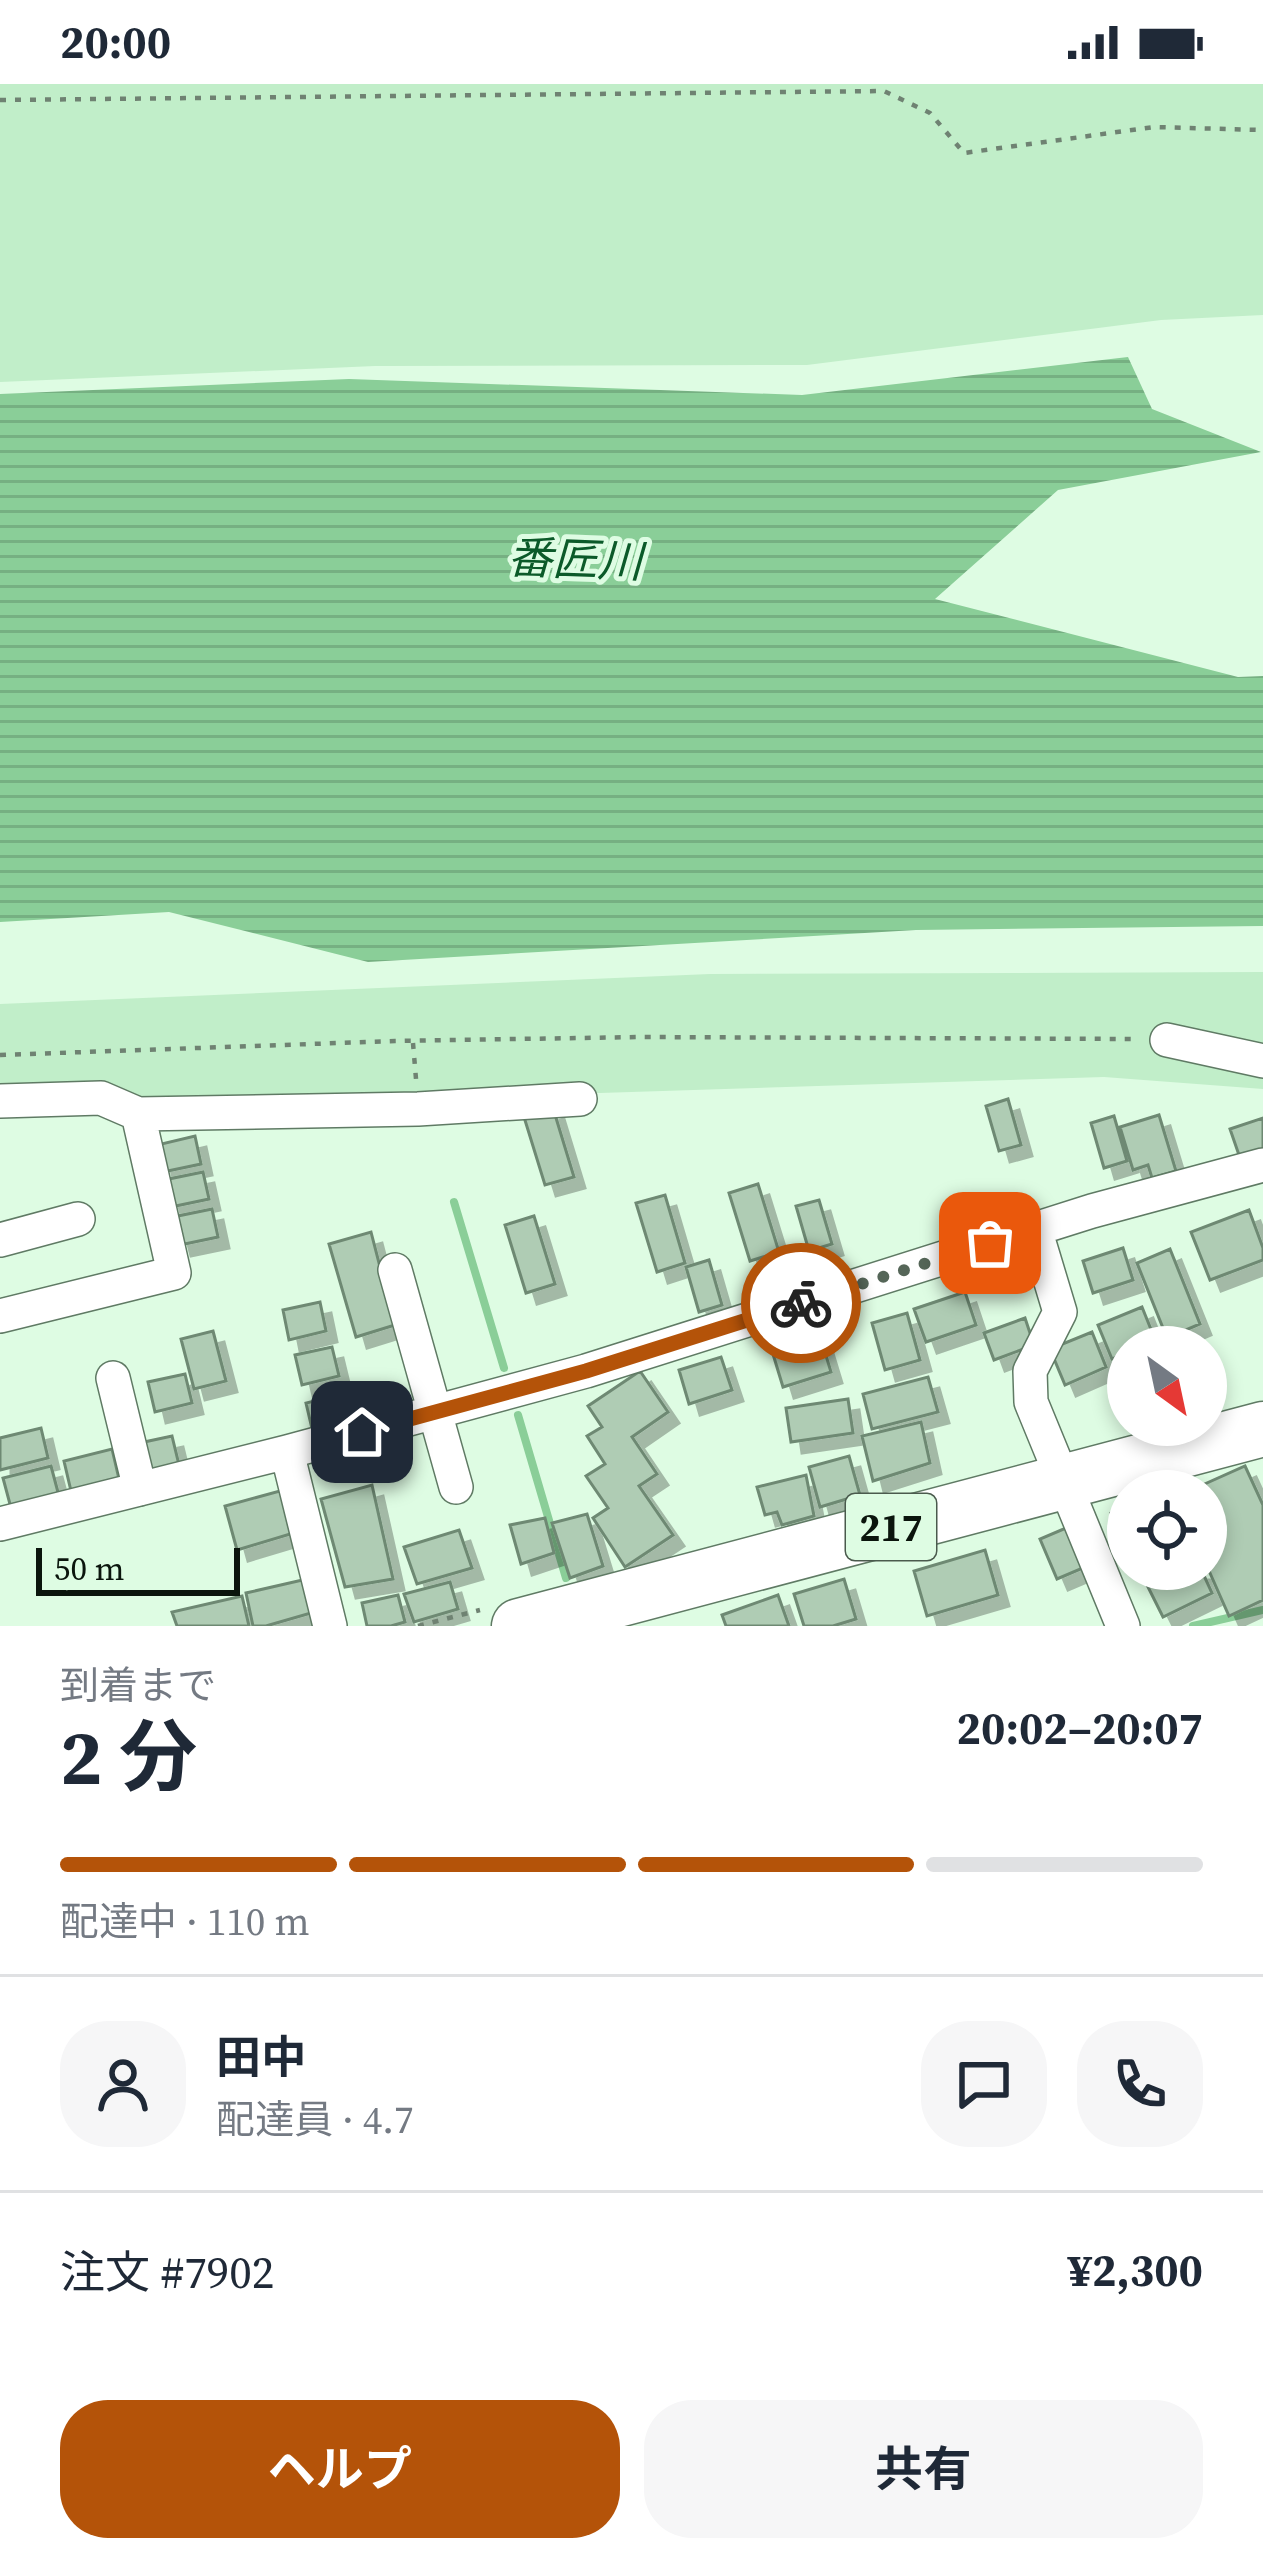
<!DOCTYPE html>
<html lang="ja">
<meta charset="utf-8">
<style>
body{margin:0;font-family:"Source Serif 4","Noto Sans JP",serif;background:#f6f6f7;color:#1f2937;height:100vh;display:flex;flex-direction:column;font-size:45px;white-space:nowrap}
*{box-sizing:border-box;margin:0}
p{font-size:39px;color:#747a83}
.icon{flex:none;width:66px;height:66px;fill:none;stroke:currentColor;stroke-width:2;stroke-linecap:round;stroke-linejoin:round}
.map{position:relative;height:1542px;overflow:hidden}
.sheet{display:flex;flex-direction:column;background:#fff;flex:1}
.sheet>*{flex:none}
.needle{width:78px;rotate:147deg}
.fabs{position:absolute;left:1107px;top:1242px;display:grid;gap:24px}
.fabs a{display:grid;place-items:center;width:120px;height:120px;border-radius:50%;background:#fff;box-shadow:0 6px 18px #0003;font-size:60px}
.scale{position:absolute;left:36px;bottom:30px;width:204px;box-sizing:border-box;padding-left:12px;border:6px solid #0b150d;border-top:0;font-size:33px;line-height:42px;white-space:nowrap;color:#0b150d;-webkit-text-stroke:9px #defce3;paint-order:stroke}
.pin{position:absolute;display:grid;place-items:center;width:102px;height:102px;color:#fff;margin:-51px;border-radius:24px;box-shadow:0 6px 18px #0006}
.courier{position:absolute;display:grid;place-items:center;width:120px;height:120px;margin:-60px;border:9px solid #b45309;border-radius:50%;background:#fff;color:#222;box-shadow:0 3px 15px #0007}
.headline em{font-style:normal;font-weight:700}
.headline div{display:flex;flex-direction:column-reverse}
.headline{display:flex;align-items:center;justify-content:space-between;height:204px;padding:0 60px}
h1{font-size:78px;font-weight:700;line-height:90px}
.bar{display:grid;grid-template-columns:repeat(4,1fr);gap:18px 12px;align-content:center;height:144px;padding:0 60px}
.bar i{height:15px;border-radius:9px;background:#e0e1e3}
.bar .on{background:#b45309}
.bar p{grid-column:span 4}
.line{display:flex;align-items:center;gap:30px;padding:0 60px;border-top:3px solid #e0e1e3}
.line div{flex:1}
.round{display:grid;place-items:center;flex:none;width:126px;height:126px;border-radius:48px;background:#f6f6f7}
.cta{display:flex;gap:24px;margin-top:auto;padding:24px 60px}
.cta a{flex:1;height:138px;border-radius:48px;background:#b45309;color:#fff;font-size:48px;font-weight:700;line-height:138px;text-align:center}
.cta a+a{background:#f6f6f7;color:#1f2937}
.status{display:flex;justify-content:space-between;align-items:center;height:84px;padding:0 60px;background:#fff;direction:ltr}
.status svg{height:33px;fill:currentColor}
.map>svg:first-child{display:block}
.green{fill:#c1eec9}
.water{fill:url(#water-rules)}
.lines{fill:none;stroke-linecap:round;stroke-linejoin:round}
.stream{stroke:#8ace98;stroke-width:8}
.building{fill:#afccb4;stroke:#6e8973;stroke-width:3;filter:url(#shadow)}
.minor-casing{stroke:#5f7a64;stroke-width:36}
.trunk-casing{stroke:#5f7a64;stroke-width:57}
.path{stroke:#6f8272;stroke-width:4.5;stroke-dasharray:6 9;stroke-linecap:butt}
.minor{stroke:#fff;stroke-width:33}
.trunk{stroke:#fff;stroke-width:54}
.done{stroke:#556658;stroke-width:12;stroke-dasharray:0 21.6}
.route{stroke:#b45309;stroke-width:15}
.labels{text-anchor:middle;stroke-width:10;stroke-linejoin:round;paint-order:stroke}
.shield{fill:#defce3;stroke:#4a5a4d;stroke-width:3}
.shield-label{font-size:39px;font-weight:bold;fill:#0b150d}
.water-label{font-size:45px;font-style:italic;fill:#0b5a29;stroke:#defce3}
</style>
<div class="status"><b>20:00</b><svg viewBox="0 0 49 12"><path d="M0 12V9h3v3zM5 12V6h3v6zM10 12V3h3v9zM15 12V0h3v12zM26 1h20v11H26zM47 4h2v5h-2z"/></svg></div>
<div class="map">
<svg width="1263" height="1542" viewBox="0 0 1263 1542">
<defs>
<pattern id="water-rules" width="6" height="5" patternUnits="userSpaceOnUse" patternTransform="scale(3)"><rect width="6" height="5" fill="#8ace98"/><path d="M0 2.5h6" fill="none" stroke="#76b082"/></pattern>
<filter id="shadow"><feDropShadow dx="11" dy="11" stdDeviation="0" flood-color="#0004"/></filter>
</defs>
<rect width="100%" height="100%" fill="#defce3"/>
<path class="green" d="M0 0H1263V231L1161 236 807 281 375 282 0 298Z
M1263 888V1005L1104 993 600 1009 154 1019 0 1016V920L710 890Z"/>
<path class="water" d="M1128 273 1152 325 1261 368 1058 406 935 515 1238 593 1263 592V842L916 846 368 878 169 828 0 838V310L349 295 802 311Z"/>
<g class="lines">
<path class="stream" d="M454 1118 504 1284
M518 1331 566 1494
M1193 1542 1263 1526"/>
</g>
<path class="building" d="M1008 1015 1021 1061 999 1067 986 1022Z
M553 1024 574 1093 545 1101 524 1033Z
M1159 1031 1176 1087 1152 1094 1148 1081 1133 1086 1120 1043Z
M1114 1032 1127 1077 1104 1084 1091 1039Z
M1263 1034V1067L1240 1074 1230 1045Z
M195 1052 201 1080 163 1088 157 1061Z
M203 1088 209 1115 171 1123 164 1096Z
M758 1100 779 1168 750 1177 729 1109Z
M665 1111 685 1179 657 1188 636 1119Z
M819 1116 832 1160 809 1167 796 1122Z
M212 1125 218 1153 180 1161 173 1133Z
M1249 1126 1263 1164V1176L1210 1196 1191 1148Z
M534 1132 555 1200 526 1209 505 1141Z
M371 1148 395 1241 356 1253 329 1160Z
M1030 1155 1038 1180 994 1196 985 1171Z
M1123 1164 1133 1196 1093 1209 1083 1177Z
M1170 1165 1200 1240 1167 1254 1137 1179Z
M709 1176 722 1221 699 1228 686 1183Z
M965 1208 976 1241 926 1258 914 1225Z
M320 1218 326 1247 289 1256 283 1226Z
M1142 1223 1156 1258 1144 1263H1128V1269L1112 1275 1098 1241Z
M907 1229 920 1276 885 1286 872 1239Z
M1025 1234 1034 1261 994 1276 984 1249Z
M817 1242 831 1288 783 1303 769 1257Z
M213 1247 226 1297 194 1305 181 1255Z
M1092 1248 1106 1283 1065 1301 1050 1265Z
M332 1263 339 1292 302 1301 295 1271Z
M721 1273 732 1306 689 1320 679 1286Z
M640 1287 668 1328 632 1353 657 1390 639 1402 673 1451 625 1483 593 1434 608 1424 586 1392 605 1380 587 1352 602 1343 588 1322Z
M185 1290 192 1319 155 1328 148 1298Z
M928 1293 938 1328 872 1345 863 1310Z
M343 1310 349 1340 313 1349 306 1319Z
M848 1315 853 1349 791 1358 786 1324Z
M921 1338 930 1379 873 1397 862 1352Z
M41 1344 48 1374 0 1386V1354Z
M172 1352 179 1381 142 1390 135 1360Z
M112 1365 119 1395 71 1407 64 1377Z
M849 1372 860 1411 820 1423 809 1383Z
M51 1382 59 1412 11 1424 3 1394Z
M1245 1382 1263 1421V1516L1229 1532 1206 1480V1407H1189Z
M806 1391 814 1432 782 1441 777 1428 765 1431 757 1403Z
M372 1401 393 1495 345 1503 321 1415Z
M287 1405 297 1448 237 1466 225 1422Z
M1128 1421V1463L1111 1429Z
M587 1430 603 1482 570 1494 552 1439Z
M545 1434 554 1469 521 1480 510 1441Z
M1073 1441 1090 1481 1057 1495 1040 1455Z
M459 1446 472 1484 417 1500 404 1463Z
M985 1466 998 1511 927 1532 914 1487Z
M1139 1485H1201L1212 1509 1163 1533Z
M311 1494 318 1527 266 1542H253L246 1509Z
M844 1495 856 1535 833 1542H804L794 1510Z
M450 1498 458 1525 414 1538 404 1510Z
M398 1511 405 1538 391 1542H367L362 1519Z
M778 1511 789 1542H726L722 1531Z
M242 1512 249 1542H177L172 1528Z"/>
<g class="lines">
<defs>
<path id="minor" d="M1167 956 1263 977
M0 1017 101 1014 138 1030 418 1025 580 1015
M1035 1145 1060 1228 1030 1287 1031 1318 1123 1542
M0 1156 78 1135
M395 1186 456 1403
M0 1232 174 1189 138 1030
M113 1294 140 1405
M287 1368 330 1542
M0 1440 287 1368 586 1287 1092 1127 1263 1081"/>
<path id="trunk" d="M519 1542 1263 1345"/>
</defs>
<use href="#minor" class="minor-casing"/>
<use href="#trunk" class="trunk-casing"/>
<path class="path" d="M0 16 884 7 930 29 964 69 1154 43 1263 46
M413 959 416 995
M0 971 395 957 639 953 1137 955
M418 1542 480 1526"/>
<use href="#minor" class="minor"/>
<use href="#trunk" class="trunk"/>
</g>
<g class="lines">
<path class="done" d="M801 1219 990 1159"/>
<path class="route" d="M362 1348 586 1287 801 1219"/>
</g>
<g class="labels">
<rect class="shield" x="846" y="1410" width="90" height="66" rx="9"/>
<g class="shield-label">
<text x="891" y="1457">217</text>
</g>
<g class="water-label">
<text transform="translate(575 475) rotate(2)" y="16">番匠川</text>
</g>
</g>
</svg>
<div class="fabs">
<a><svg class="needle" viewBox="-14 -14 28 28"><path d="M0-13l5 13h-10z" fill="#e53935"/><path d="M0 13l5-13h-10z" fill="#747a83"/></svg></a>
<a><svg class="icon" aria-label="locate" viewBox="0 0 24 24"><circle cx="12" cy="12" r="6"/><path d="M12 2v4M12 18v4M2 12h4M18 12h4"/></svg></a>
</div>
<div class="scale">50 m</div>
<div class="pin" style="left:990px;top:1159px;background:#ea580c"><svg class="icon" aria-label="bag" viewBox="0 0 24 24"><path d="M5 8h14l-1 12H6zM9 8a3 3 0 0 1 6 0"/></svg></div>
<div class="pin" style="left:362px;top:1348px;background:#1f2937"><svg class="icon" aria-label="home" viewBox="0 0 24 24"><path d="M3 11l9-7 9 7M6 9v11h12V9"/></svg></div>
<div class="courier" style="left:801px;top:1219px"><svg class="icon" aria-label="bike" viewBox="0 0 24 24"><circle cx="6" cy="16" r="4"/><circle cx="18" cy="16" r="4"/><path d="M6 16l4-8h5l3 8M10 8l3 8H6M13 5h3"/></svg></div>
</div>
<section class="sheet">
<div class="headline"><div><h1>2 分</h1><p>到着まで</p></div><em>20:02–20:07</em></div>
<div class="bar"><i class="on"></i><i class="on"></i><i class="on"></i><i></i><p>配達中 · 110 m</p></div>
<div class="line" style="height:216px"><a class="round"><svg class="icon" aria-label="person" viewBox="0 0 24 24"><circle cx="12" cy="8" r="4"/><path d="M4 21q1-7 8-7t8 7"/></svg></a><div><b>田中</b><p>配達員 · 4.7</p></div><a class="round"><svg class="icon" aria-label="chat" viewBox="0 0 24 24"><path d="M4 5h16v11H9l-5 4z"/></svg></a><a class="round"><svg class="icon" aria-label="phone" viewBox="0 0 24 24"><path d="M5 4h4l2 5-3 2q2 4 5 5l2-3 5 2v4C11 20 4 13 5 4z"/></svg></a></div>
<div class="line" style="height:156px"><div>注文 #7902</div><b>¥2,300</b></div>
<div class="cta"><a>ヘルプ</a><a>共有</a></div>
</section>
